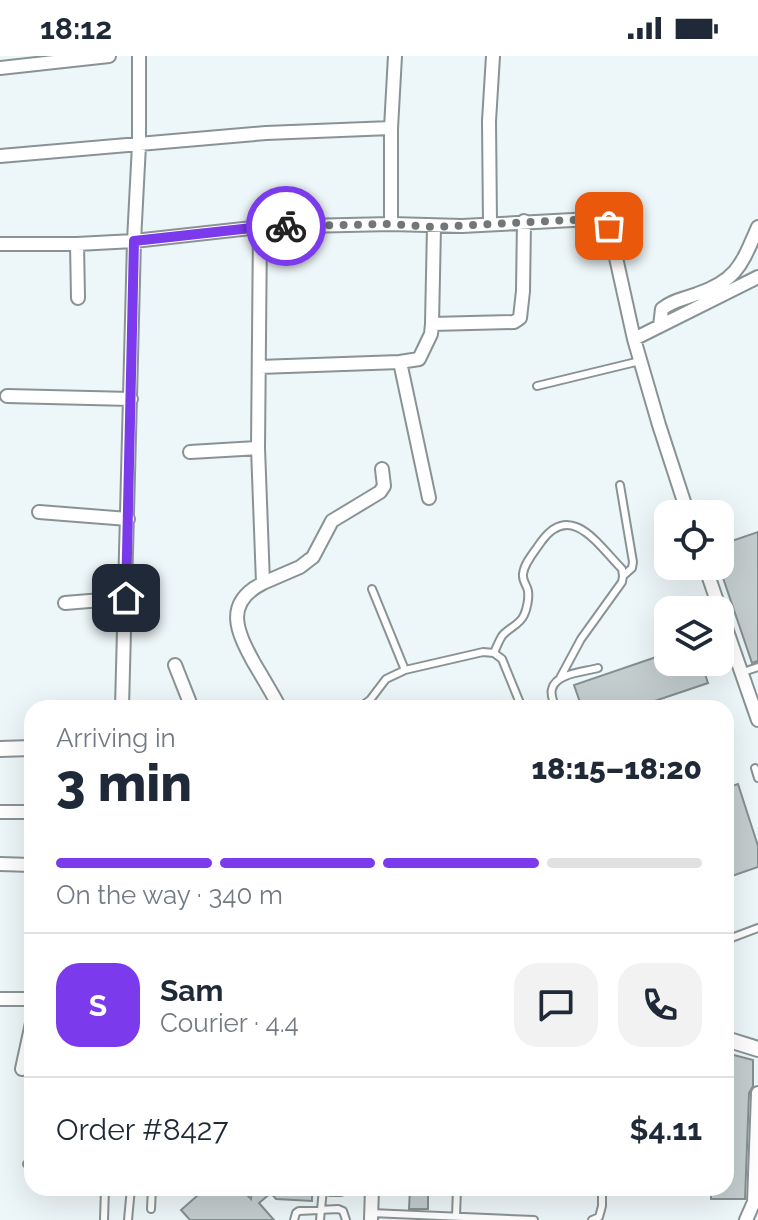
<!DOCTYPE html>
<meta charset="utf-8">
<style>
body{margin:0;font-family:Raleway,sans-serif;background:#f2f2f3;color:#1f2937;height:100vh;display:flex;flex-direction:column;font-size:30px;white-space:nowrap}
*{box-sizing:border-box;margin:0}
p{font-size:26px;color:#747a83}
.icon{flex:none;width:44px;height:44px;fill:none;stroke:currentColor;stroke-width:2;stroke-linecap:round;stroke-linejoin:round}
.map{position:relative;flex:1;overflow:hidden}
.sheet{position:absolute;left:24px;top:644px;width:710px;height:496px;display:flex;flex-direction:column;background:#fff;border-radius:24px;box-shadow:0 8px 32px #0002}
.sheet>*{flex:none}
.controls{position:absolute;left:654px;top:444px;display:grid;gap:16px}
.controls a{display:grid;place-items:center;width:80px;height:80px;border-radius:16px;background:#fff;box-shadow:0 8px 32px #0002;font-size:40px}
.pin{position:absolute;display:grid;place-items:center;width:68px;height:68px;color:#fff;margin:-34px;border-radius:16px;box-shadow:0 4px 12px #0006}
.courier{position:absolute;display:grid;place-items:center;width:80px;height:80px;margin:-40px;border:6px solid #7c3aed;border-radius:50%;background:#fff;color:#222;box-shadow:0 2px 10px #0007}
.head em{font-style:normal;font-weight:800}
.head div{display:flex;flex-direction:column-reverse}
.head{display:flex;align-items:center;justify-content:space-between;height:136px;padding:0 32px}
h1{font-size:52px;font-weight:800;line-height:60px}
.bar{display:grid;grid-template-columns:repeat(4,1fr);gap:12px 8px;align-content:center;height:96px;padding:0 32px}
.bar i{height:10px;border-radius:6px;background:#e0e1e3}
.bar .active{background:#7c3aed}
.bar p{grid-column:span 4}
.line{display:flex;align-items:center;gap:20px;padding:0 32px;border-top:2px solid #e0e1e3}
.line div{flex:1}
.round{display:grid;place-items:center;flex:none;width:84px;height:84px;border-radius:24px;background:#f2f2f3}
.status{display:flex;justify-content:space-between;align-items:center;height:56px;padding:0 40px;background:#fff;direction:ltr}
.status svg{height:22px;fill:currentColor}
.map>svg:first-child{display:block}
.building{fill:#c4cdce;stroke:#868f90;stroke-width:2}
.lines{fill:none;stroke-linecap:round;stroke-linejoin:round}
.service-casing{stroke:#8a9394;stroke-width:10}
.minor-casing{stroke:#8a9394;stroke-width:16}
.tertiary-casing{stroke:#8a9394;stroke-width:18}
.service{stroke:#fff;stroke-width:6}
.minor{stroke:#fff;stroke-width:12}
.tertiary{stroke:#fff;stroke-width:14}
.done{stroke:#717777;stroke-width:8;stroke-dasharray:0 14.4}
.route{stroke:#7c3aed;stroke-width:10}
</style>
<div class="status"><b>18:12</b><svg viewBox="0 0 49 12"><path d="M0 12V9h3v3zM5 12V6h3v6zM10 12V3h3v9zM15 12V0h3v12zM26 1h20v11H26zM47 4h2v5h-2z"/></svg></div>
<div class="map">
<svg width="758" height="1164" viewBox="0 0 758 1164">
<rect width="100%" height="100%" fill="#edf6f8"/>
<path class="building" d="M758 476V605L752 607 720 513V489Z
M668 597V606H701L708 627 634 652H582L574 629Z
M738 728 758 790V811L726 822V732Z
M726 997 753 1004V1030L749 1037 745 1143H711V1132H726Z
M206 1132H240L251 1143 252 1132H312V1145L276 1143 271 1137 259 1147 274 1164H190L181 1154Z
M410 1132H428V1153H409Z"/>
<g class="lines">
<defs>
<path id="service" d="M537 330 640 305
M620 429 633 506 632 512 623 520
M372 533 405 614
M494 597C496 592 499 585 502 580 508 572 520 569 524 559 527 553 529 542 528 535 527 529 522 525 523 518 524 507 535 495 541 486 571 444 599 490 622 513L623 520 622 526 581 583 560 622
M740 617 758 611
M359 652 370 644 386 623 405 614 483 596 494 597 502 603 522 652
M555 652C554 646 550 639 552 633 556 617 584 616 598 612
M755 712 758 722
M726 884 758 872
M27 1108H32
M323 1132 330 1136H341L344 1132
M151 1153 152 1132
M371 1157 534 1164
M456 1160 457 1132
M104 1164 105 1132
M128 1164 131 1132
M294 1164 296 1157 299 1155 338 1153 343 1155 346 1164
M320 1164 323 1133
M592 1164 599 1161 602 1150V1132"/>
<path id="minor" d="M0 12 109 0
M0 100 266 77 391 72
M490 167 489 65 493 0
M391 168V72L395 0
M0 188H77L134 185 260 171
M77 188 78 242
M432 268 514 266 520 262 523 235 524 165
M660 270 662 253C673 244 684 243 697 238 738 224 742 207 758 171
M634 283 758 221
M400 306 429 442
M259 311 400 306 419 303 431 278 432 268 434 171
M7 340 131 343
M190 396 258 392
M39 456 128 463
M705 510 720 554
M263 527 300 511 313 501 332 465 380 436 384 430 382 413
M65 547 126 542
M720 555 758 664
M175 609 192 652
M122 652 134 185 139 89V0
M280 652C272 637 263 622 254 607 237 576 223 547 263 527L258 392 260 171 391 168 462 170 591 163 609 170 634 283 659 369 688 458
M0 756H32
M0 808 32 809
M0 943H32
M22 1013 32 967
M371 1164 372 1132
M746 1164 754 1146 758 1037"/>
<path id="tertiary" d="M0 693 32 692
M726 983 758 993"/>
</defs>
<use href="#service" class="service-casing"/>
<use href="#minor" class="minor-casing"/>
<use href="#tertiary" class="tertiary-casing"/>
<use href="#service" class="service"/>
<use href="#minor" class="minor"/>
<use href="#tertiary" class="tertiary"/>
</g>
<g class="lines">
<path class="done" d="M286 170 391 168 434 171 591 163 609 170"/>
<path class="route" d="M126 542 134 185 269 170H286"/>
</g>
</svg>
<div class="controls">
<a><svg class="icon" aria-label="locate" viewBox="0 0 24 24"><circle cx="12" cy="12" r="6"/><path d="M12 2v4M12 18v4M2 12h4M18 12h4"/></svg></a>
<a><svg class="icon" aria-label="layers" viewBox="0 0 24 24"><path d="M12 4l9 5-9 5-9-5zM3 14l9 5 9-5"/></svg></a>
</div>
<div class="pin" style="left:609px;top:170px;background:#ea580c"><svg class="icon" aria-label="bag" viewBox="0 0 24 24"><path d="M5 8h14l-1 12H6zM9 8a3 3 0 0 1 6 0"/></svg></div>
<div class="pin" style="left:126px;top:542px;background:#1f2937"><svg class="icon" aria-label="home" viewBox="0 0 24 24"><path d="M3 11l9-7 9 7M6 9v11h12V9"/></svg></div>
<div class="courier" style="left:286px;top:170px"><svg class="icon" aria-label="bike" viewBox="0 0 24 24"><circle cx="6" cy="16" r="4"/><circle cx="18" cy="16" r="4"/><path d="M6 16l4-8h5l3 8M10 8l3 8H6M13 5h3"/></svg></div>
<section class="sheet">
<div class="head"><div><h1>3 min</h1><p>Arriving in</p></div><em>18:15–18:20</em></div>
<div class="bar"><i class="active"></i><i class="active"></i><i class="active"></i><i></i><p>On the way · 340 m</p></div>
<div class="line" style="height:144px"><b class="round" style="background:#7c3aed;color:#fff">S</b><div><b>Sam</b><p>Courier · 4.4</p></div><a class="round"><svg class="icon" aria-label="chat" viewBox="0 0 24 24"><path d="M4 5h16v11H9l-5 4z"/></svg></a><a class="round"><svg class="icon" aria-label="phone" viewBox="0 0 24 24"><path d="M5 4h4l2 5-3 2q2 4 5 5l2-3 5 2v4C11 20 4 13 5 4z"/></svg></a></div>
<div class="line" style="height:104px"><div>Order #8427</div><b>$4.11</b></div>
</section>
</div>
